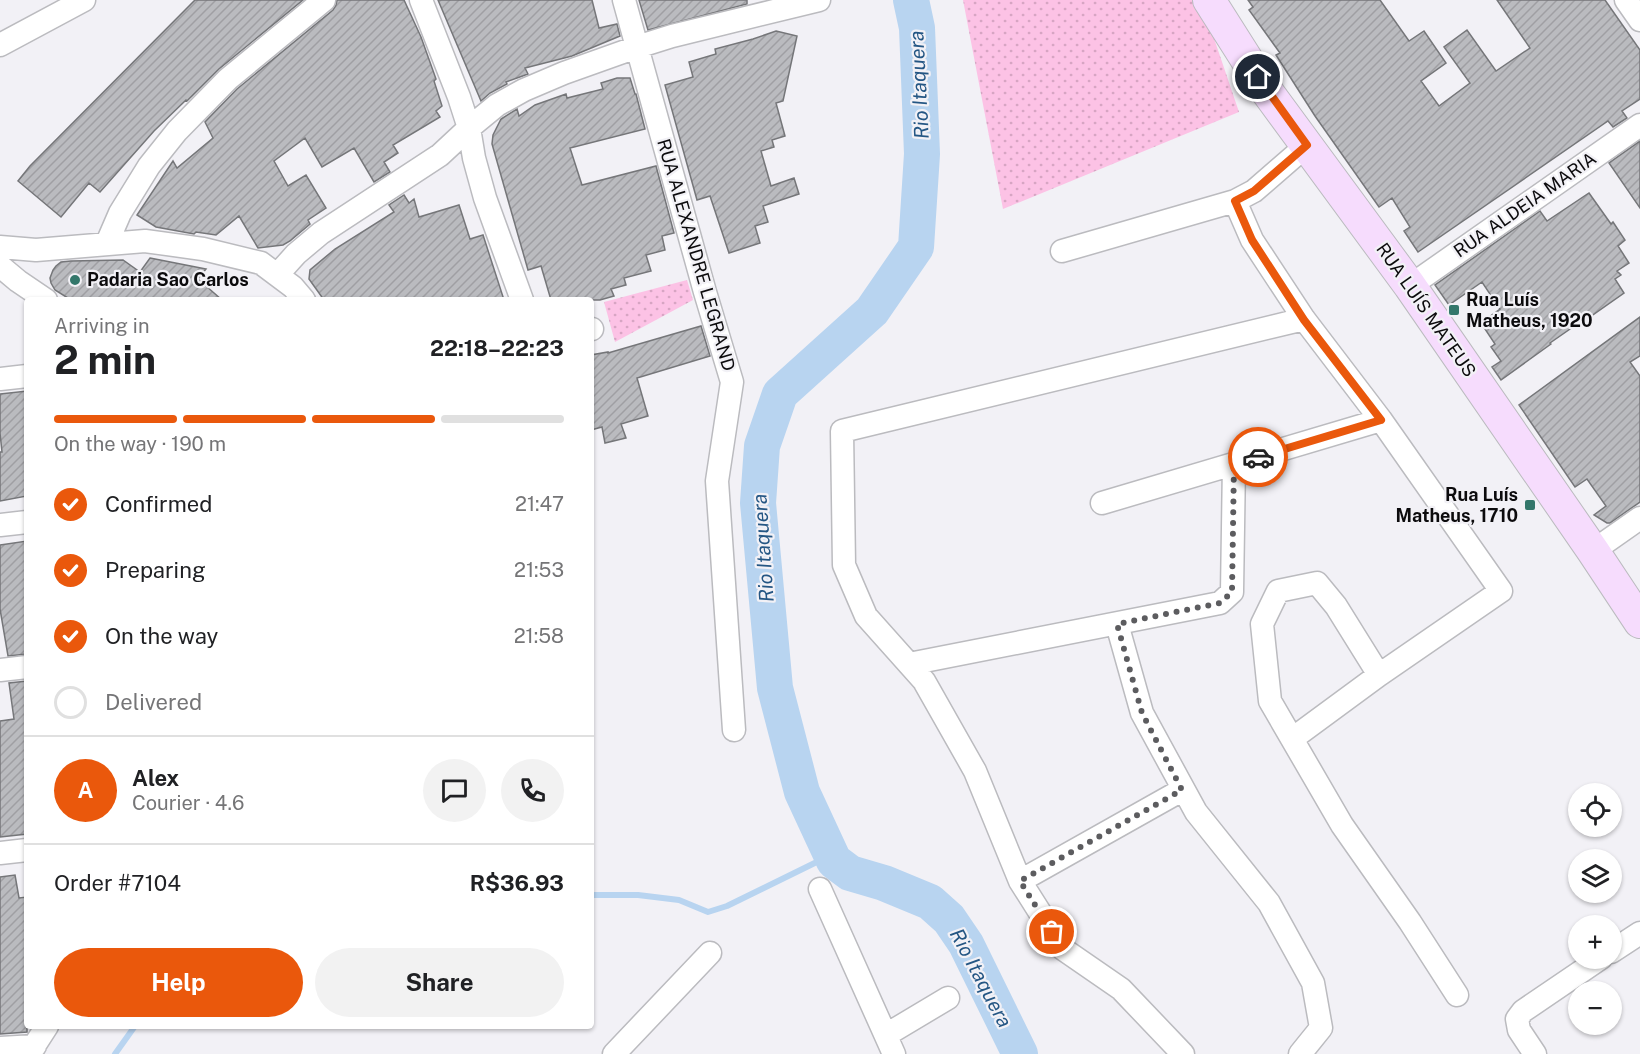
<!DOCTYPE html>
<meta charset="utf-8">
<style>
body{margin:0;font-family:"Public Sans",sans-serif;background:#f2f2f2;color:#202124;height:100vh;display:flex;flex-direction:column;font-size:22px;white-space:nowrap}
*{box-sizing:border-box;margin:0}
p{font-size:20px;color:#757577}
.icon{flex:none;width:33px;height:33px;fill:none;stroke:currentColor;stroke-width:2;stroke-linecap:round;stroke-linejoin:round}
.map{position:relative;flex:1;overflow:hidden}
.panel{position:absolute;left:24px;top:297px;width:570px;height:732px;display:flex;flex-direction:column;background:#fff;border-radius:6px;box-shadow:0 2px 4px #0004}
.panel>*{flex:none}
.controls{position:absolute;left:1568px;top:783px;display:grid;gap:12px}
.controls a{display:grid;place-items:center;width:54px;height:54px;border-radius:50%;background:#fff;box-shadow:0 2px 4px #0004;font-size:30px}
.pin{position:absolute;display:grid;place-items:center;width:51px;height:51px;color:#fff;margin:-26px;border:3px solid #fff;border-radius:50%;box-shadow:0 2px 6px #0007}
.courier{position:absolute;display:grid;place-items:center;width:60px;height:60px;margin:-30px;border:4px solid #ea580c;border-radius:50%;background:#fff;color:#222;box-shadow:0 2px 8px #0007}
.summary em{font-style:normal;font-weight:700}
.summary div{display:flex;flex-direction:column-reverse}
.summary{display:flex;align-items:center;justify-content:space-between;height:102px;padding:0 30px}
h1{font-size:39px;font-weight:700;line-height:45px}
.bar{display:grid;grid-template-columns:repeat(4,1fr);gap:9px 6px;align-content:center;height:72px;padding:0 30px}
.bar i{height:8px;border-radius:4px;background:#e0e0e0}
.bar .on{background:#ea580c}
.bar p{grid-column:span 4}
.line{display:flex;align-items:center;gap:15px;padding:0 30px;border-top:2px solid #e0e0e0}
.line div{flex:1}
.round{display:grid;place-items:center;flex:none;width:63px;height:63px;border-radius:32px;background:#f2f2f2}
ol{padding:0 30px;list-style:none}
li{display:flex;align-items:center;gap:18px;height:66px}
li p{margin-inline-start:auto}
li .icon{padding:6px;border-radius:50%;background:#ea580c;color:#fff;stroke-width:4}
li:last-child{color:#757577}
li i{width:33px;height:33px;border:3px solid #e0e0e0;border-radius:50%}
.primary-button{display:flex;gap:12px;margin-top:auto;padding:12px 30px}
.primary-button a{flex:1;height:69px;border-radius:36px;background:#ea580c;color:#fff;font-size:24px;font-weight:700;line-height:69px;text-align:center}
.primary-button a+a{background:#f2f2f2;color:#202124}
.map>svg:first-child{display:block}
.grass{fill:url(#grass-dots)}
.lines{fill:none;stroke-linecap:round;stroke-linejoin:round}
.stream{stroke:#b8d4f0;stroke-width:6}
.river{stroke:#b8d4f0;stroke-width:36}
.building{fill:url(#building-hatch);stroke:#757679;stroke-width:1.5}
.minor-casing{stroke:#bbbbbf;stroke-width:25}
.secondary-casing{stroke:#bbbbbf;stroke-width:34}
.minor{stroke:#fff;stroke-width:22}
.secondary{stroke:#f6dcfd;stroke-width:32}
.done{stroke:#5c5c5f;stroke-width:6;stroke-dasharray:0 10.8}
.route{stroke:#ea580c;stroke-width:8}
.poi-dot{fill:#33776b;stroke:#f2f1f6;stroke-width:2}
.labels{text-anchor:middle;stroke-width:4.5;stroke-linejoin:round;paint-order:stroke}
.street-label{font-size:18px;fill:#0c0b0d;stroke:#f2f1f6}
.poi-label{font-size:18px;font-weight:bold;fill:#0c0b0d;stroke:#f2f1f6;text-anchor:start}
.water-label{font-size:20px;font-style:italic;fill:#245684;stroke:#f2f1f6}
</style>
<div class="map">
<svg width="1640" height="1054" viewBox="0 0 1640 1054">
<defs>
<pattern id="grass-dots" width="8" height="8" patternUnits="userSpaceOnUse" patternTransform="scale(1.5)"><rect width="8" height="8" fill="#fcc2e5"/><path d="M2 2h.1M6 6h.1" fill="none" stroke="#d7a5c3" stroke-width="1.8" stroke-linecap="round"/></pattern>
<pattern id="building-hatch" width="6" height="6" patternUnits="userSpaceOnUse" patternTransform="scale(1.5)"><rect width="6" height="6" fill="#babbbf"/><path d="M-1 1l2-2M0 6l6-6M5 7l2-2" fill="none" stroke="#9f9fa3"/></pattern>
</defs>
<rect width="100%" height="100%" fill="#f2f1f6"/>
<path class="grass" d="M963 0H1201L1239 112 1003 209Z
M687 280 693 300 615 342 604 302Z"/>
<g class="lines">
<path class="stream" d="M591 895H638L679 900 708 912 727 906 831 855
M115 1054 135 1026"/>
<path class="river" d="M911 0 917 28 922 154 916 247 872 311 780 394 762 446 758 503 775 688 802 792 834 861 850 873 884 883 930 902 949 919 966 944 1020 1054"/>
</g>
<path class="building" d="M195 0H303L219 69 187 101 186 100 154 131 100 192 89 183 61 217 18 181 30 166Z
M337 0H404L421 37 436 79 434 81 442 106 436 111 440 117 393 145 398 153 384 162 390 172 374 182 354 148 322 167 305 138 274 161 288 186 306 175 326 208 308 220 310 224 290 241 283 245 258 248 239 216 216 235 196 232 194 234 156 227 137 215 173 161 177 168 213 138 205 122 237 89 333 10 336 5Z
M438 0H592L599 28 617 24 620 36 572 56 525 68 528 74 506 82 507 84 490 93 481 101Z
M639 0H747V4L648 30Z
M1248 0H1380L1409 41 1424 31 1446 63 1421 81 1439 106 1470 83 1444 47 1467 30 1496 71 1530 48 1497 0H1605L1640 50V99L1622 111 1627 118 1613 127 1608 121 1418 252 1404 231 1410 227 1392 198 1379 207 1315 116 1276 55 1280 53 1249 10 1253 7Z
M776 31 797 36 783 101 776 103 785 136 772 140 774 147 761 151 771 186 794 178 799 194 763 206 768 222 755 226 760 243 729 253 710 196 697 200 665 85 693 77 689 62 716 54 715 49 753 39Z
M617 78H630L635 94H636L645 129 570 148 582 185 656 166 674 233 662 236 665 250 646 255 651 271 624 278 626 285 611 289 614 296 600 300H551L541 266 528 270 492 144 493 135 501 119 517 109 519 116 535 105 566 94 567 98 603 89 601 83Z
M1640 141V208L1609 163Z
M1589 193 1611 224 1613 222 1625 240 1618 246 1629 263 1617 271 1621 275 1615 279 1624 293 1587 319 1586 318 1550 343 1551 344 1501 380 1492 367 1501 361 1491 347 1495 344 1481 323 1500 309 1482 282 1449 305 1435 285 1540 211 1547 221Z
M404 195 409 203 414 199 419 217 459 205 470 239 483 235 504 300H324L309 279 310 270 335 249 394 212 389 205Z
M150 258 206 269 198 279 222 300H71L55 290 51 283 50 278 53 270 56 266 61 262 71 261 123 260 140 272Z
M1640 317V356L1630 362 1640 376V502L1610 523H1607L1594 515 1606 506 1587 479 1575 487 1519 405Z
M701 326 710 356 637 378 648 416 621 424 626 438 605 443 602 427 591 430V355L608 352V353Z
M27 391V496L0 501V452H2L0 433V394Z
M27 541V654L8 656 0 609V545Z
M27 681V834L0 837V721L14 719 9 683Z
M15 875 19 898 27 897V1032L0 1034V877Z"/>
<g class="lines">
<defs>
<path id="minor" d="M421 0 459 97 469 128 474 158 485 198 522 300
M624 0 705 292 732 382 717 481 734 730
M1626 0 1640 20
M0 45 84 0
M1235 201 1252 240 1304 319 1381 420 1501 591 1379 675 1292 739
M107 243 120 213 149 166 177 131 228 79 324 0
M0 247 36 250 145 241 203 249 261 263 293 287 304 300
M1062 251 1235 201 1254 191 1307 145
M0 266 18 281 46 300
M277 275 296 254 321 233 440 155 469 128 497 105 524 90 564 73 637 47 672 36 819 0
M1410 286 1640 125
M591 329H592
M0 379 27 376
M1102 503 1381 420
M0 525 27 522
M1593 551 1640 518
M1117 624 1142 713 1196 812 1269 903 1313 983 1321 1028 1300 1054
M909 664 1220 603 1232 592 1234 464
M0 670 27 667
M1379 675 1336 606 1317 583 1278 591 1262 624 1270 701 1342 825 1410 922 1457 995
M0 853 27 850
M1020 881 1182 790
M820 889 894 1054
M1611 952 1640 933
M886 1035 948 998
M0 1048 35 1046
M29 1054 47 1026
M614 1054 710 953
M1183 1054 1121 989 1063 949 1020 881 975 771 924 681 866 616 844 565 842 431 1304 319
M1535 1054 1519 1030 1517 1019 1523 1011 1601 958"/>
<path id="secondary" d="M1209 0 1266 90 1410 286 1593 551 1640 622"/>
</defs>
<use href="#minor" class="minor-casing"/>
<use href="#secondary" class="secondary-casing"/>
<use href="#minor" class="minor"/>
<use href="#secondary" class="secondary"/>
</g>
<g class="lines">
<path class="done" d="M1052 932 1020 881 1182 790 1142 713 1117 624 1220 603 1232 592 1234 464 1258 457"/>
<path class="route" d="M1258 77 1307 145 1254 191 1235 201 1252 240 1304 320 1381 420 1258 457"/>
</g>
<g class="poi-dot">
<circle cx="75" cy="280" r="6"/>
<rect x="1448" y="304" width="12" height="12" rx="3"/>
<rect x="1524" y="499" width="12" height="12" rx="3"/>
</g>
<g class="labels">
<g class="street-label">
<text transform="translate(1525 205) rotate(-35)" y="6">RUA ALDEIA MARIA</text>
<text transform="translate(696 255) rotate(74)" y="6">RUA ALEXANDRE LEGRAND</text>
<text transform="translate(1426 310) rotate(55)" y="6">RUA LUÍS MATEUS</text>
</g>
<g class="poi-label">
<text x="87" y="286">Padaria Sao Carlos</text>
<text x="1466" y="306">Rua Luís<tspan x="1466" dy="21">Matheus, 1920</tspan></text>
<text x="1518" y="501" text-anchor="end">Rua Luís<tspan x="1518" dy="21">Matheus, 1710</tspan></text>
</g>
<g class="water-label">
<text transform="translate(919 85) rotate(-93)" y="7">Rio Itaquera</text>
<text transform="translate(763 548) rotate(-94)" y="7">Rio Itaquera</text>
<text transform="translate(981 978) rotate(62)" y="7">Rio Itaquera</text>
</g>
</g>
</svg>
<div class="controls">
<a><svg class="icon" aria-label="locate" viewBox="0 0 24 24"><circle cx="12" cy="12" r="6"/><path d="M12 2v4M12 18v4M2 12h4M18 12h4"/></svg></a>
<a><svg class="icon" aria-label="layers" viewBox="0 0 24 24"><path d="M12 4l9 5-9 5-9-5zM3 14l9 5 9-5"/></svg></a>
<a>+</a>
<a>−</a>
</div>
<div class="pin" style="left:1052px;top:932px;background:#ea580c"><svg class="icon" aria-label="bag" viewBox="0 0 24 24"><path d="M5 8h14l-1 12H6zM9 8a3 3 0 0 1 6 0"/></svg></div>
<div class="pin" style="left:1258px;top:77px;background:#1f2937"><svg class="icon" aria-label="home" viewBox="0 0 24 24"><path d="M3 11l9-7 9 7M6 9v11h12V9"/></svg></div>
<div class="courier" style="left:1258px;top:457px"><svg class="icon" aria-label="car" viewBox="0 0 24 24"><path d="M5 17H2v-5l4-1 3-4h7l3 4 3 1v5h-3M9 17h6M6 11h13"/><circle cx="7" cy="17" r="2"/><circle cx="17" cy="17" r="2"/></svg></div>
<section class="panel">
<div class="summary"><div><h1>2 min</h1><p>Arriving in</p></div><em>22:18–22:23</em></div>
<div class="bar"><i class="on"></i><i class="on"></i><i class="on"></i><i></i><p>On the way · 190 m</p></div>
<ol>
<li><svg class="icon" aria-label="check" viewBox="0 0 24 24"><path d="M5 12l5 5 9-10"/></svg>Confirmed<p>21:47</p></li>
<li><svg class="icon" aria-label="check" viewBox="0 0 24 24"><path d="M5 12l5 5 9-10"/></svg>Preparing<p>21:53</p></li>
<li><svg class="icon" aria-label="check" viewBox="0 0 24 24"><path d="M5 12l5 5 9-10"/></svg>On the way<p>21:58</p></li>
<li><i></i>Delivered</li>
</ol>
<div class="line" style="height:108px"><b class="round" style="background:#ea580c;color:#fff">A</b><div><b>Alex</b><p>Courier · 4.6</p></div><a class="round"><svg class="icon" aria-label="chat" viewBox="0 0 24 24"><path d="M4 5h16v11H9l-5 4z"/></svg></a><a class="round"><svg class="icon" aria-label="phone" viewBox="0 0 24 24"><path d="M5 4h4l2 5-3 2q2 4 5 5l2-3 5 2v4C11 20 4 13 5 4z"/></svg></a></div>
<div class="line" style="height:78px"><div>Order #7104</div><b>R$36.93</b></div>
<div class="primary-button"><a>Help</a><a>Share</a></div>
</section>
</div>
